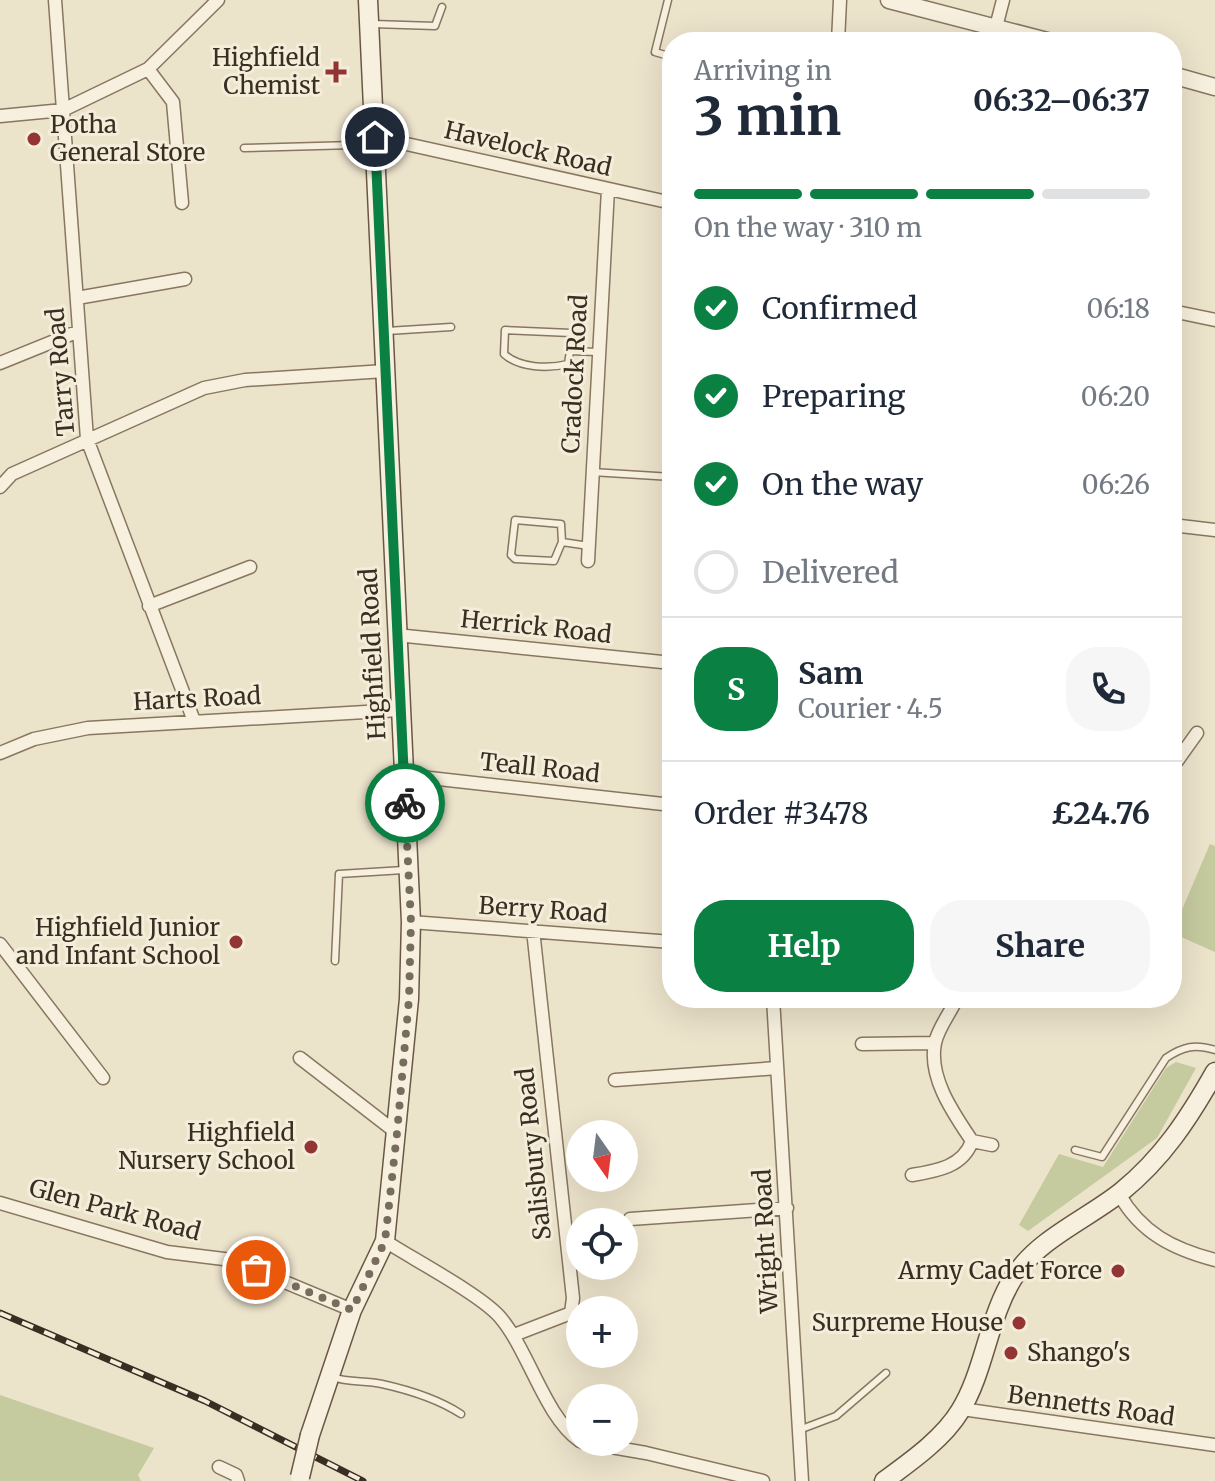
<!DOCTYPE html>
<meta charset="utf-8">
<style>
body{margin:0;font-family:Merriweather,serif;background:#f6f6f7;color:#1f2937;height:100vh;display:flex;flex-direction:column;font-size:30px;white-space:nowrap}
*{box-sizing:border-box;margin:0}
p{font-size:26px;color:#747a83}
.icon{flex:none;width:44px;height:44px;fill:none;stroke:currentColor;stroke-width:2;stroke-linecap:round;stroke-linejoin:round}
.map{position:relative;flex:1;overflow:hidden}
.panel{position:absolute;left:662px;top:32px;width:520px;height:976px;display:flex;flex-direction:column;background:#fff;border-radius:32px;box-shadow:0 8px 32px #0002}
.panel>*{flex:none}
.needle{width:52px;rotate:166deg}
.fabs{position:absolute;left:566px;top:1120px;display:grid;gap:16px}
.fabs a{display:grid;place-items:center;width:72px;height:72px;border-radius:50%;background:#fff;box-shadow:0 8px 32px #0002;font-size:40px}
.pin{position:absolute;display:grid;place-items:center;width:68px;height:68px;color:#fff;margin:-34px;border:4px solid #fff;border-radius:50%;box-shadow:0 2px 8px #0007}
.courier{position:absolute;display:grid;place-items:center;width:80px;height:80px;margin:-40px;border:6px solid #0b8043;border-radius:50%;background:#fff;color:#222;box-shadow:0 2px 10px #0007}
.headline em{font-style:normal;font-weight:700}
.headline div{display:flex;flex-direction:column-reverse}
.headline{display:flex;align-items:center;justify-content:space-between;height:136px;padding:0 32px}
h1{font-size:52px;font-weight:700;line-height:60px}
.bar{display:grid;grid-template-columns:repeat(4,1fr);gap:12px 8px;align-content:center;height:96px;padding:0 32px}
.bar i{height:10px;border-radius:6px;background:#e0e1e3}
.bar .current{background:#0b8043}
.bar p{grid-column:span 4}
.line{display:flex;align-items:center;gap:20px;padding:0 32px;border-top:2px solid #e0e1e3}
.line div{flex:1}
.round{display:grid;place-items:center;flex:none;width:84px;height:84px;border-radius:32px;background:#f6f6f7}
ol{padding:0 32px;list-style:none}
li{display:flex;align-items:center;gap:24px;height:88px}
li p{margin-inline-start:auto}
li .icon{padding:8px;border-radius:50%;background:#0b8043;color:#fff;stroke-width:4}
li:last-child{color:#747a83}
li i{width:44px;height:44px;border:4px solid #e0e1e3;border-radius:50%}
.action{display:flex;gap:16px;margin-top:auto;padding:16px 32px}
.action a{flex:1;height:92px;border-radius:32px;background:#0b8043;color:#fff;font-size:32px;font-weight:700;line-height:92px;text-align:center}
.action a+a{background:#f6f6f7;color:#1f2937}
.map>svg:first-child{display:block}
.green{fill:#c5ca9f}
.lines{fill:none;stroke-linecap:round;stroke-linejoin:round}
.service-casing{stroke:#887660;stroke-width:9}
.minor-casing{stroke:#887660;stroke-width:15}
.tertiary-casing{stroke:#887660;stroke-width:19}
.secondary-casing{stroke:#6a5743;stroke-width:21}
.service{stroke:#f7f0de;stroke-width:6}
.minor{stroke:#f7f0de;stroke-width:12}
.tertiary{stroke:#f7f0de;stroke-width:16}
.secondary{stroke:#f7f0de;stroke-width:18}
.rail-casing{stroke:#3a2e22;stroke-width:7}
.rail{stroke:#f4edda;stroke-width:4;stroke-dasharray:12;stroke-linecap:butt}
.secondary-bridge-casing{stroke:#6a5743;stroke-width:21;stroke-linecap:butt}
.secondary-bridge{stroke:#f7f0de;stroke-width:18}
.done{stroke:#786d5d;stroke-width:8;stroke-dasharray:0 14.4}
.route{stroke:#0b8043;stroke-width:10}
.poi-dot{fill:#933535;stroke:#f4edda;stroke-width:3}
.labels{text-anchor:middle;stroke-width:6;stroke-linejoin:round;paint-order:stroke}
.poi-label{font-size:24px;fill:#3a2e22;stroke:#f4edda;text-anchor:end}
.street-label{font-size:24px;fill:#3a2e22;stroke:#f4edda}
</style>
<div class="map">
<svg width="1215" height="1481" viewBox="0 0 1215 1481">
<rect width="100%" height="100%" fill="#ece3cb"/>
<path class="green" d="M1210 844 1215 846V952L1172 933Z
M1176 1062 1196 1068 1157 1138 1028 1231 1019 1225 1059 1154 1103 1167 1166 1068Z
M0 1395 154 1448 138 1475 141 1481H0Z"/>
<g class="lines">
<defs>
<path id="service" d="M668 0 655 52 672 57
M373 24 435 26 442 7
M244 148 354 145 372 138
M387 331 451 327
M570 351 571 333 505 330 504 354C519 368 548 369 568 364L570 351 597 352
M592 472 672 477
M562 542 554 561 515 559 511 555 515 520 561 524 562 542 589 546
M335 961 339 874 404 870
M1075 1150 1102 1157 1166 1058C1184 1046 1195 1044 1215 1050
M332 1377C350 1383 365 1380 382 1384 409 1390 438 1399 461 1414
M799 1430 836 1416 886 1373"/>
<path id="minor" d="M55 0 87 439 194 721
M996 27 1003 0
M838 42 840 0
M148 69 173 102 182 203
M0 116 63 110 148 69 218 0
M375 137 672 203
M77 298 185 279
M1172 311 1215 320
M0 363 79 331
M0 487 12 474 204 388 245 380 385 371
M1172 525 1215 530
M588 561 608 189
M149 606 250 567
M396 635 672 663
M0 753 34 739 88 728 400 710
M1172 768 1197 733
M403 775 672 805
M411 922 672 942
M0 944 103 1078
M773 998 802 1481
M862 1044 935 1043
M300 1058 397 1133
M615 1080 777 1068
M972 1141 992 1145
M912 1175C936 1171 963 1167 972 1141 954 1114 928 1078 935 1043 938 1028 951 1012 957 998
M1119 1194C1141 1233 1173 1249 1215 1260
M0 1203 167 1252 232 1260 352 1310
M630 1219 787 1208
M385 1241C413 1259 479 1294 499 1316 529 1350 544 1416 580 1441
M514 1335 571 1313 573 1298 533 930
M962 1409 1215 1445
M582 1442 646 1453 763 1481
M219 1467 236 1475 238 1481"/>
<path id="tertiary" d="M889 0 1051 42
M1172 75 1215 87"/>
<path id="secondary" d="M310 1435 352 1310 385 1241 409 999 411 922 368 0
M884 1481C910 1462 943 1439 960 1411 985 1371 988 1316 1015 1275 1040 1238 1087 1219 1121 1192 1163 1158 1189 1118 1215 1072"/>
</defs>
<use href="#service" class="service-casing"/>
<use href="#minor" class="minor-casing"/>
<use href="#tertiary" class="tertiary-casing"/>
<use href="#secondary" class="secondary-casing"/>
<use href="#service" class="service"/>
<use href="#minor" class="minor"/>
<use href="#tertiary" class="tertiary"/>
<use href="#secondary" class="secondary"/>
<defs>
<path id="rail" d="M0 1313 205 1401 363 1481"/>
</defs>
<use href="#rail" class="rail-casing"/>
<use href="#rail" class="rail"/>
<defs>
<path id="secondary-bridge" d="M300 1477 310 1435"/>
</defs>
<use href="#secondary-bridge" class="secondary-bridge-casing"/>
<use href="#secondary-bridge" class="secondary-bridge"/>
</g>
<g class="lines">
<path class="done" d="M256 1270 352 1310 385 1241 397 1133 409 999 411 922 405 803"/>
<path class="route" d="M375 137 405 803"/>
</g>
<g class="poi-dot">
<path d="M332 60h8v8h8v8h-8v8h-8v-8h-8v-8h8z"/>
<circle cx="34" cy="139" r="8"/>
<circle cx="236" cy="942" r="8"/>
<circle cx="311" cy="1147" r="8"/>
<circle cx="1118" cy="1271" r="8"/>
<circle cx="1019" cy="1323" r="8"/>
<circle cx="1011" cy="1353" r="8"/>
</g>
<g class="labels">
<g class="poi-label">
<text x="320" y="66">Highfield<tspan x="320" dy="28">Chemist</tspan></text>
<text x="50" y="133" text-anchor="start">Potha<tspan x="50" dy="28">General Store</tspan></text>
<text x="220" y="936">Highfield Junior<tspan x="220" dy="28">and Infant School</tspan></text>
<text x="295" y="1141">Highfield<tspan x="295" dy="28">Nursery School</tspan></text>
<text x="1102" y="1279">Army Cadet Force</text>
<text x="1003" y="1331">Surpreme House</text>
<text x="1027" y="1361" text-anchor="start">Shango's</text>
</g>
<g class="street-label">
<text transform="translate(528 149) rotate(13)" y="8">Havelock Road</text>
<text transform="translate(61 372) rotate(-95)" y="8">Tarry Road</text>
<text transform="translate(575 374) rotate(-87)" y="8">Cradock Road</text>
<text transform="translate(536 627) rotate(6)" y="8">Herrick Road</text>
<text transform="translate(373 654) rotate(-93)" y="8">Highfield Road</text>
<text transform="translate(197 699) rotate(-3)" y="8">Harts Road</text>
<text transform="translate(540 768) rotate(6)" y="8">Teall Road</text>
<text transform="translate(543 910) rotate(4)" y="8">Berry Road</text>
<text transform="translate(534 1154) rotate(-96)" y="8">Salisbury Road</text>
<text transform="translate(115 1210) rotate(15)" y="8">Glen Park Road</text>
<text transform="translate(766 1241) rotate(-93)" y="8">Wright Road</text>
<text transform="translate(1091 1406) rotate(8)" y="8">Bennetts Road</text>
</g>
</g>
</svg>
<div class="fabs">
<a><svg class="needle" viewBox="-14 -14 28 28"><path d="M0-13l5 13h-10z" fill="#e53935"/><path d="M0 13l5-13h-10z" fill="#747a83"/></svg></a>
<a><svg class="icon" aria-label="locate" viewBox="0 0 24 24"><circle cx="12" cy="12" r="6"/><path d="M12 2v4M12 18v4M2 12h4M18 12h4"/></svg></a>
<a>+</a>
<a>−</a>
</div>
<div class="pin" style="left:256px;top:1270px;background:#ea580c"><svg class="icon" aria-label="bag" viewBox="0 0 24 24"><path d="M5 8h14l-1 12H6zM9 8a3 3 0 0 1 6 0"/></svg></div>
<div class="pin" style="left:375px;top:137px;background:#1f2937"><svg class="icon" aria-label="home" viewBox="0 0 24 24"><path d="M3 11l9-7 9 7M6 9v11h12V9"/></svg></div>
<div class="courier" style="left:405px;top:803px"><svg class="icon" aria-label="bike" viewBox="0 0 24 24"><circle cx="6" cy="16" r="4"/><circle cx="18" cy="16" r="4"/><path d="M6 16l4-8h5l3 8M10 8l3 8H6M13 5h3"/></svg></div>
<section class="panel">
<div class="headline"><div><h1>3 min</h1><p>Arriving in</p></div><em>06:32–06:37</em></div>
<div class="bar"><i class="current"></i><i class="current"></i><i class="current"></i><i></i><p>On the way · 310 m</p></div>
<ol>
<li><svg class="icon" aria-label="check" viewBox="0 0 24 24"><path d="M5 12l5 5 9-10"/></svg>Confirmed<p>06:18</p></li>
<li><svg class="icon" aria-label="check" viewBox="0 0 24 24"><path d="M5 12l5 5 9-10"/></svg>Preparing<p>06:20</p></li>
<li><svg class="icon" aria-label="check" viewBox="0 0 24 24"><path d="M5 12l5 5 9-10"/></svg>On the way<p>06:26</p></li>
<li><i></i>Delivered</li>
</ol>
<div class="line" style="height:144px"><b class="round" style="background:#0b8043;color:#fff">S</b><div><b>Sam</b><p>Courier · 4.5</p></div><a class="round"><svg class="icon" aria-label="phone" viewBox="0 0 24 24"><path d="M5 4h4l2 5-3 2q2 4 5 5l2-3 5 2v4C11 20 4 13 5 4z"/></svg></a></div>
<div class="line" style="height:104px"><div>Order #3478</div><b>£24.76</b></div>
<div class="action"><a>Help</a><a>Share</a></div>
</section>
</div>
